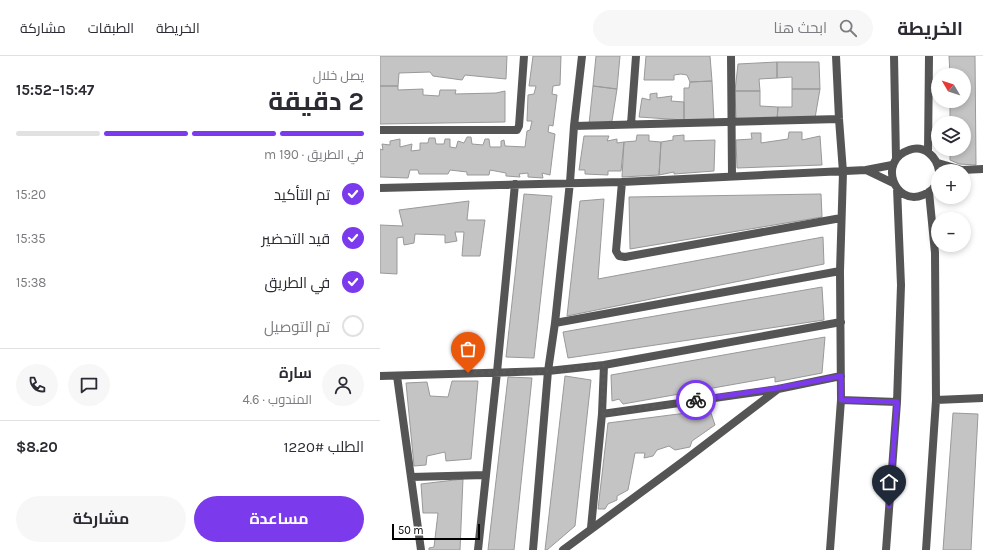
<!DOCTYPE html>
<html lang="ar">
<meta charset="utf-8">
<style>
body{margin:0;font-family:Karla,Cairo,sans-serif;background:#f7f7f7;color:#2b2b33;direction:rtl;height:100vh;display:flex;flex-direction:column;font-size:15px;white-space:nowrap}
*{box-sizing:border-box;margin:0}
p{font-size:13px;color:#7c7c81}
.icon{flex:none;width:22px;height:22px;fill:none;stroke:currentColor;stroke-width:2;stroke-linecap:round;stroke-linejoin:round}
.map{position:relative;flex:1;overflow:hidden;direction:ltr}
.side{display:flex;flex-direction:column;background:#fff;width:380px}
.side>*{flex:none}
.needle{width:26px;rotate:309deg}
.fabs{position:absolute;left:551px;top:12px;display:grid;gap:8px}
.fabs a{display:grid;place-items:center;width:40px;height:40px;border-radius:50%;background:#fff;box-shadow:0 2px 6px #0003;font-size:20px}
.scale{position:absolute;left:12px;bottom:10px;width:88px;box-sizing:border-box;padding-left:4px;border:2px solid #000;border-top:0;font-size:11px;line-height:14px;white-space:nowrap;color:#000;-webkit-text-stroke:3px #fff;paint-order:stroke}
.pin{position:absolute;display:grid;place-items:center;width:34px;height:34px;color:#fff;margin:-41px -17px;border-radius:50% 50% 50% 0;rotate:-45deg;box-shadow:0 0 4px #0007}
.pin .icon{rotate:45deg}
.courier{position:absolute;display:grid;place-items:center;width:40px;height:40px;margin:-20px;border:3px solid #7c3aed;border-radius:50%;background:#fff;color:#222;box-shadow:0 1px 5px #0007}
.overview em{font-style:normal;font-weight:700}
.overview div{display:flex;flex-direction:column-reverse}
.overview{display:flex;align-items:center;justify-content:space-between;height:68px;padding:0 16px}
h1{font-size:26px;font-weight:700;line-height:30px}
.bar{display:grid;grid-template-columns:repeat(4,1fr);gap:6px 4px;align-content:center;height:48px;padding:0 16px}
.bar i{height:5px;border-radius:3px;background:#e1e1e2}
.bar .selected{background:#7c3aed}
.bar p{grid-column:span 4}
.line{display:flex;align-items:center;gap:10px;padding:0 16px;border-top:1px solid #e1e1e2}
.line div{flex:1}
.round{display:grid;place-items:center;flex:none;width:42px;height:42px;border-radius:21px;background:#f7f7f7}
ol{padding:0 16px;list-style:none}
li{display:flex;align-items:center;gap:12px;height:44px}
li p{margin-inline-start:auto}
li .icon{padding:4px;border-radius:50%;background:#7c3aed;color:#fff;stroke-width:4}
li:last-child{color:#7c7c81}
li i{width:22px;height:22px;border:2px solid #e1e1e2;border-radius:50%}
.cta{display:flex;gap:8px;margin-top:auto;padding:8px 16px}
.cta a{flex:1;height:46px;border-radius:24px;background:#7c3aed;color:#fff;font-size:16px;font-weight:700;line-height:46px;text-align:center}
.cta a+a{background:#f7f7f7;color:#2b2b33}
header{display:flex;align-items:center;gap:24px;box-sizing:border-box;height:56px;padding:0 20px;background:#fff;border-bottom:1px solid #e1e1e2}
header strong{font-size:19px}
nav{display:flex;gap:22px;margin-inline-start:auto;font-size:14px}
.search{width:280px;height:36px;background:#f7f7f7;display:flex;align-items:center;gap:10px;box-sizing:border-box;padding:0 14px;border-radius:22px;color:#7c7c81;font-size:15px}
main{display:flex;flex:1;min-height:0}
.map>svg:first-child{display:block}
.building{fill:#c4c4c4;stroke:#999}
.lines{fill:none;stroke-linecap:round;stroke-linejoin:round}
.street{stroke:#555;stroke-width:8}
.done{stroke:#595959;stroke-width:4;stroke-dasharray:0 7.2}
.route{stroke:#7c3aed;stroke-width:5}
</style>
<header>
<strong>الخريطة</strong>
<div class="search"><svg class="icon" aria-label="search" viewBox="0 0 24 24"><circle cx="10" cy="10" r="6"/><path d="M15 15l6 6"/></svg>ابحث هنا</div>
<nav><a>الخريطة</a><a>الطبقات</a><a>مشاركة</a></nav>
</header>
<main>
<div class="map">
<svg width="603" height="494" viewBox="0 0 603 494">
<rect width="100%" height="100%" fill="#fff"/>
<path class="building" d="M0 0H127L126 23 85 19 82 24 53 20 50 16 19 17 18 30H0Z
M153 0H181L180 29 173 30 172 38 177 39 173 70 169 69 168 76 175 78 170 119 162 117 163 122 148 121V117L139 118 140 121 126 120V117L110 114 109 119H87V116L70 114 68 118H39L38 114H30L28 122 0 121V93L3 94 2 88 10 89V85L20 83V91L32 88 31 95 40 94V87H48L49 82H55L56 88H64L65 83H70V91L76 92 78 85 84 87 87 81H91L92 88 103 89 105 83H109L110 91H121V85L124 84 125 90 145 91 147 75 150 74 152 65H147L148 39 154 38 156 30H149Z
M216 0H240L237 33 213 30Z
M266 0H330L332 25 310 26 307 19 301 18 294 19V24H264Z
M569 0H595L596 109 579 108 570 104V93H584V67H570V45H584V19H570Z
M397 6V22L379 23 380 35H355L358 8Z
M397 6H439L440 33H412V21L397 22Z
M332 25 334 65 304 64V32H309L310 26Z
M0 30H18V34L43 33V39L59 40 60 34H76L75 38 116 37 125 35V66L0 68Z
M213 30 237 33 232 65 209 68Z
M412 33H440L435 62 397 63 398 51H412Z
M355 35H380V50L398 51 397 63H356Z
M277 37V42L292 40 291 45 304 46V64L259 61 262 42 270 44V38Z
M409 76H422V84L440 80 442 109 357 112 356 84 372 83 371 77H381V87L408 83Z
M257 79H269V85L281 86 279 119 242 121 244 86 256 85Z
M304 79V85L335 84 334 115 294 118V116L279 119 281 86 293 84V80Z
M204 80H229L227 85 237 83V87L244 86 241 115H228V119L205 118V114H199Z
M144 138 172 140 154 302 126 301Z
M441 138 442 161 250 193 249 141Z
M224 143 218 223 443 181 444 208 187 260 200 145Z
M89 145 87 164H105L100 200H82L84 176H75L77 185 65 187V179L35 178 34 187 24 189 23 181 17 182V218L0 217V169L23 170 19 154Z
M442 231 444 264 188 302 183 276Z
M445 281 442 317 395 326V321L243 348 239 343 232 345 231 319Z
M185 320 211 324 195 470 167 494H165Z
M128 321 152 322 134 494H108Z
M72 325H98L91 403 66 405 65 396 47 400 46 409 34 410 26 327 47 326 50 340 68 341Z
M330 354 335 369 312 385 310 391 295 394 289 390 277 394 273 400 264 402 265 397H255L248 434 237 440V444L228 448 225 453H218L228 367Z
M573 357 598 358 591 494H563Z
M83 423 80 494H49V492L54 491 58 457H43L41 428Z"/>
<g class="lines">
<path class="street" d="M351 0 352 120
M456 0 459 63 463 116 460 215 461 344
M514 0 516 102
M251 68 256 0
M194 70 459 63
M0 74H137L139 70 144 0
M548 96 549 0
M558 107 582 114 579 115
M512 109 486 114 513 127
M582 114 603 113
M558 124C555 132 551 136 543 139 515 151 497 105 529 94 544 88 557 101 559 115
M242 126 236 195 239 200 245 201 461 162
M0 132 242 126 486 114
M175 267 460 215
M0 320 168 315 224 309 461 266
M17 320 41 494
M556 344 603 342
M222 358 398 333 461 320
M31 421 105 419
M211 472 222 358 224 309
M98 494 117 316 135 128
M153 494 168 315 175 267 190 126 194 70 202 0
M183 494 305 404 398 333
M450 494 461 344 517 346
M506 494 517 346 521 229 517 132
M546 494 556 344 555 197 549 136"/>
</g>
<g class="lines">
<path class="done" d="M88 317 168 315 224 309 222 358 316 344"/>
<path class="route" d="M316 344 398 332 461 320V344L517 346 509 450"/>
</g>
</svg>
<div class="fabs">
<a><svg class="needle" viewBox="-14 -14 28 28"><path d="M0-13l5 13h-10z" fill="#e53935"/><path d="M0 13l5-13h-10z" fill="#7c7c81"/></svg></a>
<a><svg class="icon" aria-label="layers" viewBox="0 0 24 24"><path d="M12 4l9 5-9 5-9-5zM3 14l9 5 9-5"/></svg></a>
<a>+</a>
<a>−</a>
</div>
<div class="scale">50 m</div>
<div class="pin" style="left:88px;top:317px;background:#ea580c"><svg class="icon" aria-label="bag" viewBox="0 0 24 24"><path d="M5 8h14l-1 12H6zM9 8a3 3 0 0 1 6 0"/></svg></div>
<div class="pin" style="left:509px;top:450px;background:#1f2937"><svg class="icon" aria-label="home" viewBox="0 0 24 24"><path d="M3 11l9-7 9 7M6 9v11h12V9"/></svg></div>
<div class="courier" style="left:316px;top:344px"><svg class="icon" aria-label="bike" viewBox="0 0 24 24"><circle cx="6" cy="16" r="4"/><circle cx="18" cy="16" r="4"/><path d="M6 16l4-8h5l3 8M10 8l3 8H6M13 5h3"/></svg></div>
</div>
<section class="side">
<div class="overview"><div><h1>2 دقيقة</h1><p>يصل خلال</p></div><em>15:47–15:52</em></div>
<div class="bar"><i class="selected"></i><i class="selected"></i><i class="selected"></i><i></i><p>في الطريق · 190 m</p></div>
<ol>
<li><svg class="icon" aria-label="check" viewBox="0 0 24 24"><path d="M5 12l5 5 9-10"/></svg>تم التأكيد<p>15:20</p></li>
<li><svg class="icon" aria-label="check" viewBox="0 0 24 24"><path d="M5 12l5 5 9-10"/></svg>قيد التحضير<p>15:35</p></li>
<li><svg class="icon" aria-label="check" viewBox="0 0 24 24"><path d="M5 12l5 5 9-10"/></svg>في الطريق<p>15:38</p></li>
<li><i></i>تم التوصيل</li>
</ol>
<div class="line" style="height:72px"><a class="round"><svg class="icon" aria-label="person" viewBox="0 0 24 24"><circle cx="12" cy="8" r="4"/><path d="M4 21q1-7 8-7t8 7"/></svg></a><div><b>سارة</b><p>المندوب · 4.6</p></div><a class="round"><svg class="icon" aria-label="chat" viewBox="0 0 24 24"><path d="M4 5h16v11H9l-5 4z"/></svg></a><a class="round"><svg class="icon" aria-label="phone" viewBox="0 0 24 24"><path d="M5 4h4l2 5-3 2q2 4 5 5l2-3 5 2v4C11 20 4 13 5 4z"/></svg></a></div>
<div class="line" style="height:52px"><div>الطلب #1220</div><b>$8.20</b></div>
<div class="cta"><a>مساعدة</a><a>مشاركة</a></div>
</section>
</main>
